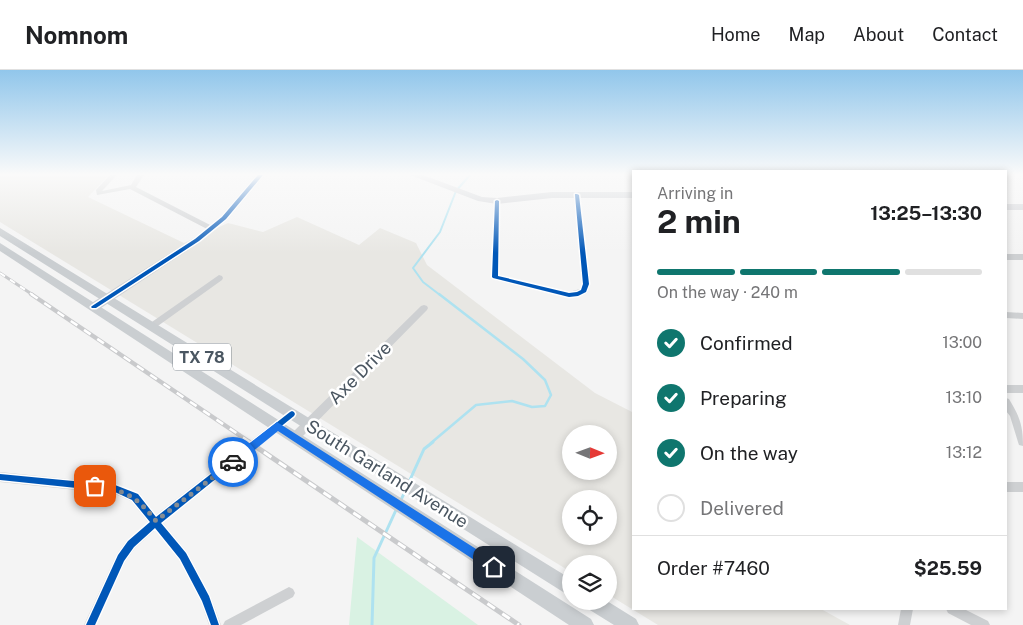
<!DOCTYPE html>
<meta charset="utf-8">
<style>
body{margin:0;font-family:"Public Sans",sans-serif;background:#f6f6f6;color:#202124;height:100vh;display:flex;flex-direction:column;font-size:19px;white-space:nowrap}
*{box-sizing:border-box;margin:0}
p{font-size:16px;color:#757577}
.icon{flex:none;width:28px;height:28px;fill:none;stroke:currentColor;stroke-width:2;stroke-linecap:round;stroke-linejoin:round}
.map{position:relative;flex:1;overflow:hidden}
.panel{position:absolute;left:632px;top:100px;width:375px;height:440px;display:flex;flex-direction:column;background:#fff;border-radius:0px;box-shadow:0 2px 8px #0003}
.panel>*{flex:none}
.needle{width:32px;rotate:91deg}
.controls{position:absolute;left:562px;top:355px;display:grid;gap:10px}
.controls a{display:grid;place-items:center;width:55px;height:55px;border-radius:50%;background:#fff;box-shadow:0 2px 8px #0003;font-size:25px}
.pin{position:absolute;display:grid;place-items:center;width:42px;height:42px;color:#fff;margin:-21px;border-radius:10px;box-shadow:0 2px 8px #0006}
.courier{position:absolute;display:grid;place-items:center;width:50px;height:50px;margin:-25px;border:4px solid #1a73e8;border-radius:50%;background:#fff;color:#222;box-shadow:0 1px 6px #0007}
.headline em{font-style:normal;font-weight:700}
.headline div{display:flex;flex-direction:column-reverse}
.headline{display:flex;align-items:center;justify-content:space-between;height:85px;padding:0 25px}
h1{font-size:32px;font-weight:700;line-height:38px}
.bar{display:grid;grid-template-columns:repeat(4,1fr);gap:8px 5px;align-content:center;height:60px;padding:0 25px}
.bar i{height:6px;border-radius:4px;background:#e0e0e0}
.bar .on{background:#0f766e}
.bar p{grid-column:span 4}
.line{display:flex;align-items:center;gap:12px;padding:0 25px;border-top:1px solid #e0e0e0}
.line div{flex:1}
ol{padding:0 25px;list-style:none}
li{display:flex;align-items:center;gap:15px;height:55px}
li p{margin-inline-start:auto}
li .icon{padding:5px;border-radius:50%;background:#0f766e;color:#fff;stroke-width:4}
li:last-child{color:#757577}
li i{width:28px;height:28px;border:2px solid #e0e0e0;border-radius:50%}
header{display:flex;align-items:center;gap:30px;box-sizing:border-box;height:70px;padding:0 25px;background:#fff;border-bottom:1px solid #e0e0e0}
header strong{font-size:24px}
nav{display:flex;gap:28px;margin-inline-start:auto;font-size:18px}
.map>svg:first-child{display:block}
.commercial{fill:#e8e7e3;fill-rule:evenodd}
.green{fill:#d9f2e3}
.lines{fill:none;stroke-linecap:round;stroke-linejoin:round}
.stream-far2{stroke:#aee2f0;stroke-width:2}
.stream-far1{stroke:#aee2f0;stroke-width:2.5}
.stream{stroke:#aee2f0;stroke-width:3}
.street{fill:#ced0d2;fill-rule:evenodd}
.secondary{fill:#ced0d4;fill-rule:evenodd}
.primary{fill:#caced1;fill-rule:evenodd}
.rail-far2-casing{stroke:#c9cacc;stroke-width:3}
.rail-far1-casing{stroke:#c9cacc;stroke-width:4.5}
.rail-casing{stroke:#c9cacc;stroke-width:5}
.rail-far2{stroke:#fff;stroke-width:2;stroke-dasharray:6;stroke-linecap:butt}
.rail-far1{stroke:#fff;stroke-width:2.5;stroke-dasharray:8;stroke-linecap:butt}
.rail{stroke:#fff;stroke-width:3;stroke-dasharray:9;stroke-linecap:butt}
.cycleway-casing{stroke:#fff;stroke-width:3}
.cycleway{fill:#0057b8;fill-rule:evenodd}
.route{fill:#1a73e8}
.done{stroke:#868d94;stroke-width:5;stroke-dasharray:0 9}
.labels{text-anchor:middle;stroke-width:5;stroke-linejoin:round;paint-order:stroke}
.shield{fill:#fff;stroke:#808990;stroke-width:1}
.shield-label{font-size:16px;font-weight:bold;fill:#4a5661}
.street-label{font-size:18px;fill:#4a5661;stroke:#fff}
</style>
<header>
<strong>Nomnom</strong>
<nav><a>Home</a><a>Map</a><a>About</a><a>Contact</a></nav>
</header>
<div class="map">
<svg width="1023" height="555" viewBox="0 0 1023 555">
<rect width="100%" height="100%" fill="#f4f4f4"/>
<path class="commercial" d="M0 105H109L88 127 184 173 228 153 263 162 297 147 359 175 380 158 416 173 427 195 595 323 634 343V539H821L850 555H658L609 525V494H571V502L0 152ZM571 364H609V401H571ZM571 429H609V466H571Z"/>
<path class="green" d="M357 467 478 555H349Z"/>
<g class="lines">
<path class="stream-far2" d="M440 225 423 212 413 198 440 162 456 121 470 105"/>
<path class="stream-far1" d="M431 373 476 335 512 331 532 337 545 336 551 325 545 310 523 289 439 224"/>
<path class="stream" d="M409 412 424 379 433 372
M401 430 406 419
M372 555 374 488 396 440"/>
<path class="street" d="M110 105H117L102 121 131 115 137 105H144L136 117 216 158 212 160H209L130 119 97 125 96 120Z
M577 123 580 125 590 214 587 223 578 227 569 228 492 209 491 207 494 131 497 129 500 131 499 205 569 222 580 219 582 214 574 125Z
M1006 184H1023V190H1006Z
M219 205 222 206 223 208 222 210 155 258H149L148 256 149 254Z
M424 235 427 236 428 238 427 240 299 370 295 371 291 370 290 367 291 364 421 236Z
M1006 242 1023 243V249L1006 248Z
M1006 315H1023V323H1006Z
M1006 328 1009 329C1020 347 1023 356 1023 376L1019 375 1018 372 1010 346 1006 341Z
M292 340 295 341 297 344 295 347 163 453 187 482 210 525 221 555H209L201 532 179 490 155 460 135 478 125 492 96 555H84L117 484 127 470 148 452 131 431 115 424 0 412V402L115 414 139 423 156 445 289 341Z
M1006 412H1023V422H1006Z
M289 517 293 519 295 523 293 527 241 555H223L225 551Z
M901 539H913L910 555H898Z
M946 539H964L988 551 990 555H971L948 543Z"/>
<path class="secondary" d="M256 105H265L227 150 200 172 98 240H90L89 237 90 234 194 168 221 146Z
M410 105H423L482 127 497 128 552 122H634V128H552L497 134 478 131Z
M1006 134H1023V140H1006Z"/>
<path class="primary" d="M0 158 571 509V527L0 166Z
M0 173 591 549 594 555H569L0 181Z
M583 531H607L636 549 639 555H614L585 537Z"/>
<defs>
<path id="rail-far2" d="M0 203 33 225"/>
<path id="rail-far1" d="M31 224 251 373"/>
<path id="rail" d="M249 372 519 555"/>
</defs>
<use href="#rail-far2" class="rail-far2-casing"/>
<use href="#rail-far1" class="rail-far1-casing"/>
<use href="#rail" class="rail-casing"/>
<use href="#rail-far2" class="rail-far2"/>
<use href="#rail-far1" class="rail-far1"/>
<use href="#rail" class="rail"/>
<defs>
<path id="cycleway" d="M258 105H263L226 149 199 171 96 238H92L91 237 92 236 195 169 222 147Z
M575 124H577L579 125 589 214 586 222 578 226 569 227 493 208 492 207 495 131 497 130 499 131 498 206 569 223 577 222 581 220 583 214 575 125Z
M292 341 294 342 295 344 294 346 161 453 186 483 209 526 219 555H211L202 531 180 489 155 458 134 477 124 491 95 555H86L118 485 128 471 150 452 132 430 115 422 0 410V404L115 415 138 424 156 447 290 342Z"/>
</defs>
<use href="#cycleway" class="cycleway-casing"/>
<use href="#cycleway" class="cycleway"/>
</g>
<linearGradient id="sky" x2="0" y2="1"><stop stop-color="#91c6eb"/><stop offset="0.57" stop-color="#fafafa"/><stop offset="1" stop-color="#fafafa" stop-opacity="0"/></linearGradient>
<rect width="1023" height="183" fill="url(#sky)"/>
<path class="route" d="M277 352 498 493V501H491L278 361 236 395H229V389Z"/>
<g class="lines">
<path class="done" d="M95 416C127 421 136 426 156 451L233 392"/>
</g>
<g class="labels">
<rect class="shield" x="173" y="273.5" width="58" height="27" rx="4"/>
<g class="shield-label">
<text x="202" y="293">TX 78</text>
</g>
<g class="street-label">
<text transform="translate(360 303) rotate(-45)" y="6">Axe Drive</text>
<text transform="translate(387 404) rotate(32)" y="6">South Garland Avenue</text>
</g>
</g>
</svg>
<div class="controls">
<a><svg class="needle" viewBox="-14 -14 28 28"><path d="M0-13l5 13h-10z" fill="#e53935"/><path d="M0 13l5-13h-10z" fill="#757577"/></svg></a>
<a><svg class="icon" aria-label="locate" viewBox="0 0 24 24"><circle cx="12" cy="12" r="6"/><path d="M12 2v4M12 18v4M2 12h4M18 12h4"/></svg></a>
<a><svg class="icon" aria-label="layers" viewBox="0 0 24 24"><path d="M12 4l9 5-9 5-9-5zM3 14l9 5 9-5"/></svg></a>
</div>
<div class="pin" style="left:95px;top:416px;background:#ea580c"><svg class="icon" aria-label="bag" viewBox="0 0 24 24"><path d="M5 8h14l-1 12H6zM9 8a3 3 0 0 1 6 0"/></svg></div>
<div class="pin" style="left:494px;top:497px;background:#1f2937"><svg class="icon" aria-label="home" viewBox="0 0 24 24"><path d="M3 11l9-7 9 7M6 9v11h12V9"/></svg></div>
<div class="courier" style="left:233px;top:392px"><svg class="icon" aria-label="car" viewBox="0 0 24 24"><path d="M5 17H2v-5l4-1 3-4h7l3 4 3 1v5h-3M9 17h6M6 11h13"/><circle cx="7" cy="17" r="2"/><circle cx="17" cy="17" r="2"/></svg></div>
<section class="panel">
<div class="headline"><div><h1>2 min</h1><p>Arriving in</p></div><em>13:25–13:30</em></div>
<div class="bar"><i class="on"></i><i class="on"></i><i class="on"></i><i></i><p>On the way · 240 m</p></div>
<ol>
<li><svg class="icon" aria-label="check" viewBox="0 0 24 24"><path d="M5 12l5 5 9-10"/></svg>Confirmed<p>13:00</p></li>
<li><svg class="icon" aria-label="check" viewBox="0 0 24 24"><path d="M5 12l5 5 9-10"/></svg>Preparing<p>13:10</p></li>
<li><svg class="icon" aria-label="check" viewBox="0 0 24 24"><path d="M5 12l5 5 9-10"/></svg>On the way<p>13:12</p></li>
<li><i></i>Delivered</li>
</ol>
<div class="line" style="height:65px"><div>Order #7460</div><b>$25.59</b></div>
</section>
</div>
